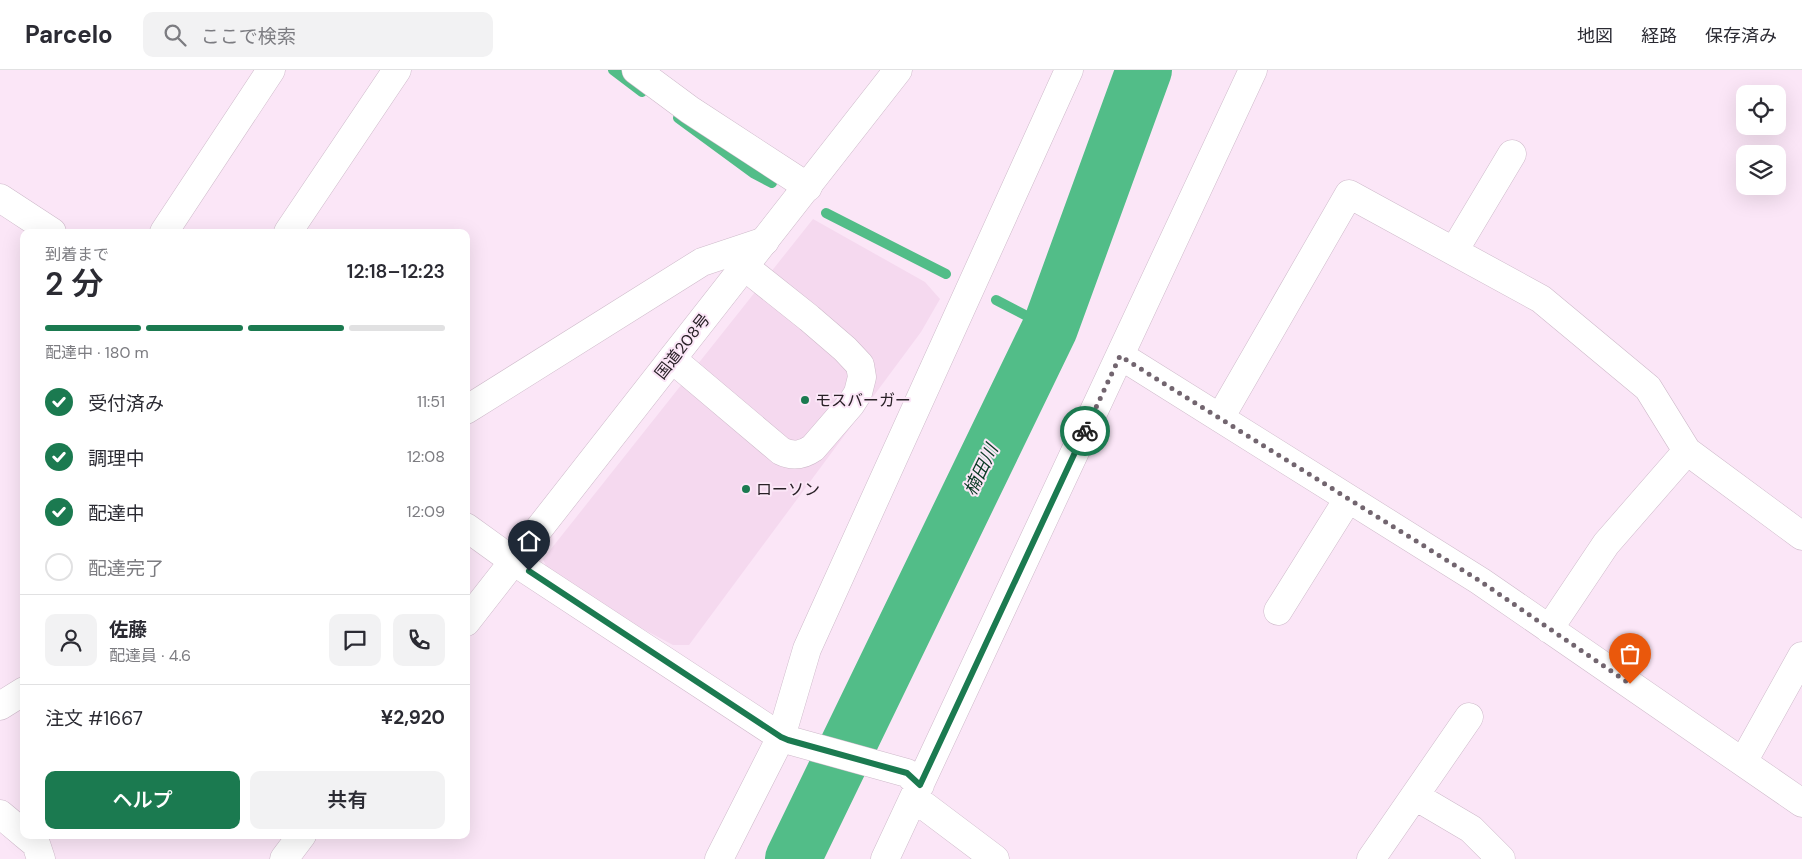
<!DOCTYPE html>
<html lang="ja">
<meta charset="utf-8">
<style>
body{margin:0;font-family:"DM Sans","Noto Sans JP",sans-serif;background:#f2f2f3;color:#2b2b33;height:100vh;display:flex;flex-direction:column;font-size:19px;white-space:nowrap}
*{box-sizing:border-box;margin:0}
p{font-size:16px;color:#7c7c81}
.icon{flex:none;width:28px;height:28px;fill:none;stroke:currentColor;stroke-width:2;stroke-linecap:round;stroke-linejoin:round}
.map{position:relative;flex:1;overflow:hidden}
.sheet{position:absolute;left:20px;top:159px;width:450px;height:610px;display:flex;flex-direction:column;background:#fff;border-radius:10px;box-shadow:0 5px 20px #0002}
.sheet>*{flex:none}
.controls{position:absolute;left:1736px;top:15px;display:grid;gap:10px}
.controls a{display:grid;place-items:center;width:50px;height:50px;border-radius:10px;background:#fff;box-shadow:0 5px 20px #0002;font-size:25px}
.pin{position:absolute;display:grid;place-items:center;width:42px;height:42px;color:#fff;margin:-51px -21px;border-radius:50% 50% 50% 0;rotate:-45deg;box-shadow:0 0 5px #0007}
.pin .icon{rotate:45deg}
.courier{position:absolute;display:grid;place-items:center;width:50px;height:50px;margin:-25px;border:4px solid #1b7a50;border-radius:50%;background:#fff;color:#222;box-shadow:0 1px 6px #0007}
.summary em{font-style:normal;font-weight:600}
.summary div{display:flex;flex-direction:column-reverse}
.summary{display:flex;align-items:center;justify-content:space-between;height:85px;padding:0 25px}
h1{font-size:32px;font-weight:600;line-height:38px}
.bar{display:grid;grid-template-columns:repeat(4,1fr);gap:8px 5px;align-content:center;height:60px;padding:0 25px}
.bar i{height:6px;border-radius:4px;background:#e1e1e2}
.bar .on{background:#1b7a50}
.bar p{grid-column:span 4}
.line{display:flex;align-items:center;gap:12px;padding:0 25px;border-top:1px solid #e1e1e2}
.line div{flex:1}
.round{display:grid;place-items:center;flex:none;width:52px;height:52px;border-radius:10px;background:#f2f2f3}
ol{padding:0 25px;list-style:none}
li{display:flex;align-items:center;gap:15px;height:55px}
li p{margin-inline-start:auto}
li .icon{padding:5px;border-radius:50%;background:#1b7a50;color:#fff;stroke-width:4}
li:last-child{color:#7c7c81}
li i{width:28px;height:28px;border:2px solid #e1e1e2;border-radius:50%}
.action{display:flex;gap:10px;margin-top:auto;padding:10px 25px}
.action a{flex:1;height:58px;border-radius:10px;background:#1b7a50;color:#fff;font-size:20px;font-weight:600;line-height:58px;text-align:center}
.action a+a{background:#f2f2f3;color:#2b2b33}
header{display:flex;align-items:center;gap:30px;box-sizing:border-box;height:70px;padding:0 25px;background:#fff;border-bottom:1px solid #e1e1e2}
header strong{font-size:24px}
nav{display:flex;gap:28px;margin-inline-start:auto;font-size:18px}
.search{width:350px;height:45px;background:#f2f2f3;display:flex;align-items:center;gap:12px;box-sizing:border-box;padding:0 18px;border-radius:10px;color:#7c7c81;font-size:19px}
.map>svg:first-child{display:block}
.built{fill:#f5d9ef}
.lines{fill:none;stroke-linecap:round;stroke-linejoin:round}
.stream{stroke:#52bd88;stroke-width:10}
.river{stroke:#52bd88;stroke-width:56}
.minor-casing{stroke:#cebaca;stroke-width:29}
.major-casing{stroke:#cebaca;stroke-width:29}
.highway-casing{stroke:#cebaca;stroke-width:29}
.minor{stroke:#fff;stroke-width:28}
.major{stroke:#fff;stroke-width:28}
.highway{stroke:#fff;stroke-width:28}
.done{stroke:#72656f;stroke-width:5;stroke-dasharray:0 9}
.route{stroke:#1b7a50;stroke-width:6}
.poi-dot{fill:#1b7a50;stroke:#fbe6f7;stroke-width:2}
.labels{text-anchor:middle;stroke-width:4;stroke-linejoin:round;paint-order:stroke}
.street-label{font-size:16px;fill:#282026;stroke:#fbe6f7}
.poi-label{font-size:16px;fill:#282026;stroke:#fbe6f7;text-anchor:start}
.water-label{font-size:18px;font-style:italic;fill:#093923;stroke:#fbe6f7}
</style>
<header>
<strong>Parcelo</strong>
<div class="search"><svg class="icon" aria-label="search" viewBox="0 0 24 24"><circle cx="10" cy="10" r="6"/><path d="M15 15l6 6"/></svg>ここで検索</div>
<nav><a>地図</a><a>経路</a><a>保存済み</a></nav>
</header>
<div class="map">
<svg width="1802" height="789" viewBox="0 0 1802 789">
<rect width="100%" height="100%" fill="#fbe6f7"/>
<path class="built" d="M813 149 925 212 940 229 921 262 689 575H673L600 536 548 501 543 489Z"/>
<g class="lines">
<path class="stream" d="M613 0 642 22
M678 48 753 103 772 113
M826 143 946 204
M996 230 1050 258"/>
<path class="river" d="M793 789 1050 258 1144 0"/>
<defs>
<path id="minor" d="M636 0 690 40 808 117
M164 162 271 0
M288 162 397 0
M1454 181 1512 84
M1121 286 1480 511 1802 733
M672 289 781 381C793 387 803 385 813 378L851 334 858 323 862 307 860 295 845 279 809 248 745 197
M466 340 702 192 765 171
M1220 348 1349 124 1541 229 1648 318 1687 381 1802 466
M513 491 781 667 788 670 907 703 920 715
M1278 541 1348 429
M1549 559 1606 474 1687 381
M0 636 24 621
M1743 692 1802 586
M1415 726 1471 759 1501 789
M914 728 995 789
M0 744 24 764
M25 765 36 774 41 789
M719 789 781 667 807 579 1069 0
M885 789 1253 0
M1371 789 1469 647"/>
<path id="major" d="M0 128 52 162
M466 457 513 491"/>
<path id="highway" d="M466 552 898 0
M284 789 302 765"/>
</defs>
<use href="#minor" class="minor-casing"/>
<use href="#major" class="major-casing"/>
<use href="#highway" class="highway-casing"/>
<use href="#minor" class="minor"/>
<use href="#major" class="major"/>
<use href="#highway" class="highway"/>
</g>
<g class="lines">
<path class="done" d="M1085 361 1120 286 1480 511 1630 614"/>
<path class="route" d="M529 501 781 667 788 670 907 703 920 715 1085 361"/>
</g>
<g class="poi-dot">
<circle cx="805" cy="330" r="5"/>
<circle cx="746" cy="419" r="5"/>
</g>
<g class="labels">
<g class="street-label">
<text transform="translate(682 276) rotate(-52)" y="6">国道208号</text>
</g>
<g class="poi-label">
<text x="815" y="336">モスバーガー</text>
<text x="756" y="425">ローソン</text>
</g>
<g class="water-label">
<text transform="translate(981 400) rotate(-64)" y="6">楠田川</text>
</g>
</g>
</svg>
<div class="controls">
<a><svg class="icon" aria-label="locate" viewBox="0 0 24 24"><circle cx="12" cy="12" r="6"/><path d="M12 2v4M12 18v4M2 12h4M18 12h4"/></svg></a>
<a><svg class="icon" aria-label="layers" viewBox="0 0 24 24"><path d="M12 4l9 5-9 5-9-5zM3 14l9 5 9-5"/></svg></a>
</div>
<div class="pin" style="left:1630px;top:614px;background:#ea580c"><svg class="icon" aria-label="bag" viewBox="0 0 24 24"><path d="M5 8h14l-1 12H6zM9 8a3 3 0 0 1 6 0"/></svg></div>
<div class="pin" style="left:529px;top:501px;background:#1f2937"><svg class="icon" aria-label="home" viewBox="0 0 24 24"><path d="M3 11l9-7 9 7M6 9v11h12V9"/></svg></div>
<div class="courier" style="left:1085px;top:361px"><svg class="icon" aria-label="bike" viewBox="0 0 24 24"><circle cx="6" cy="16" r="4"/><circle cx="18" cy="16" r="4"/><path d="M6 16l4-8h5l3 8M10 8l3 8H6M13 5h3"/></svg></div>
<section class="sheet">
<div class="summary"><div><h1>2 分</h1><p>到着まで</p></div><em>12:18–12:23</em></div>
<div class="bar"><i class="on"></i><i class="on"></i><i class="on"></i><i></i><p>配達中 · 180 m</p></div>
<ol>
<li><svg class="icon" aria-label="check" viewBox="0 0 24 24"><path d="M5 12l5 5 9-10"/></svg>受付済み<p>11:51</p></li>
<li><svg class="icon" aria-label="check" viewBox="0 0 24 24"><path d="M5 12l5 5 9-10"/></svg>調理中<p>12:08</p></li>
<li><svg class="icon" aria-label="check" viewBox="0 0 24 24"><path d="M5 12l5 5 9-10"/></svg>配達中<p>12:09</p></li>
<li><i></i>配達完了</li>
</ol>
<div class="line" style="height:90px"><a class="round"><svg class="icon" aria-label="person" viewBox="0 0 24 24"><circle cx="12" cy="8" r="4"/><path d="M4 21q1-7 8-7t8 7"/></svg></a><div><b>佐藤</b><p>配達員 · 4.6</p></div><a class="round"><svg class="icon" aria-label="chat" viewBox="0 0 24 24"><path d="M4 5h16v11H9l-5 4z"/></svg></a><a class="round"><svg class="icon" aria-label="phone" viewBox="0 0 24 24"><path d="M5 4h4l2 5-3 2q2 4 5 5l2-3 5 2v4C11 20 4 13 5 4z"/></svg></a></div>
<div class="line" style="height:65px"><div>注文 #1667</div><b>¥2,920</b></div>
<div class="action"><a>ヘルプ</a><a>共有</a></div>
</section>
</div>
